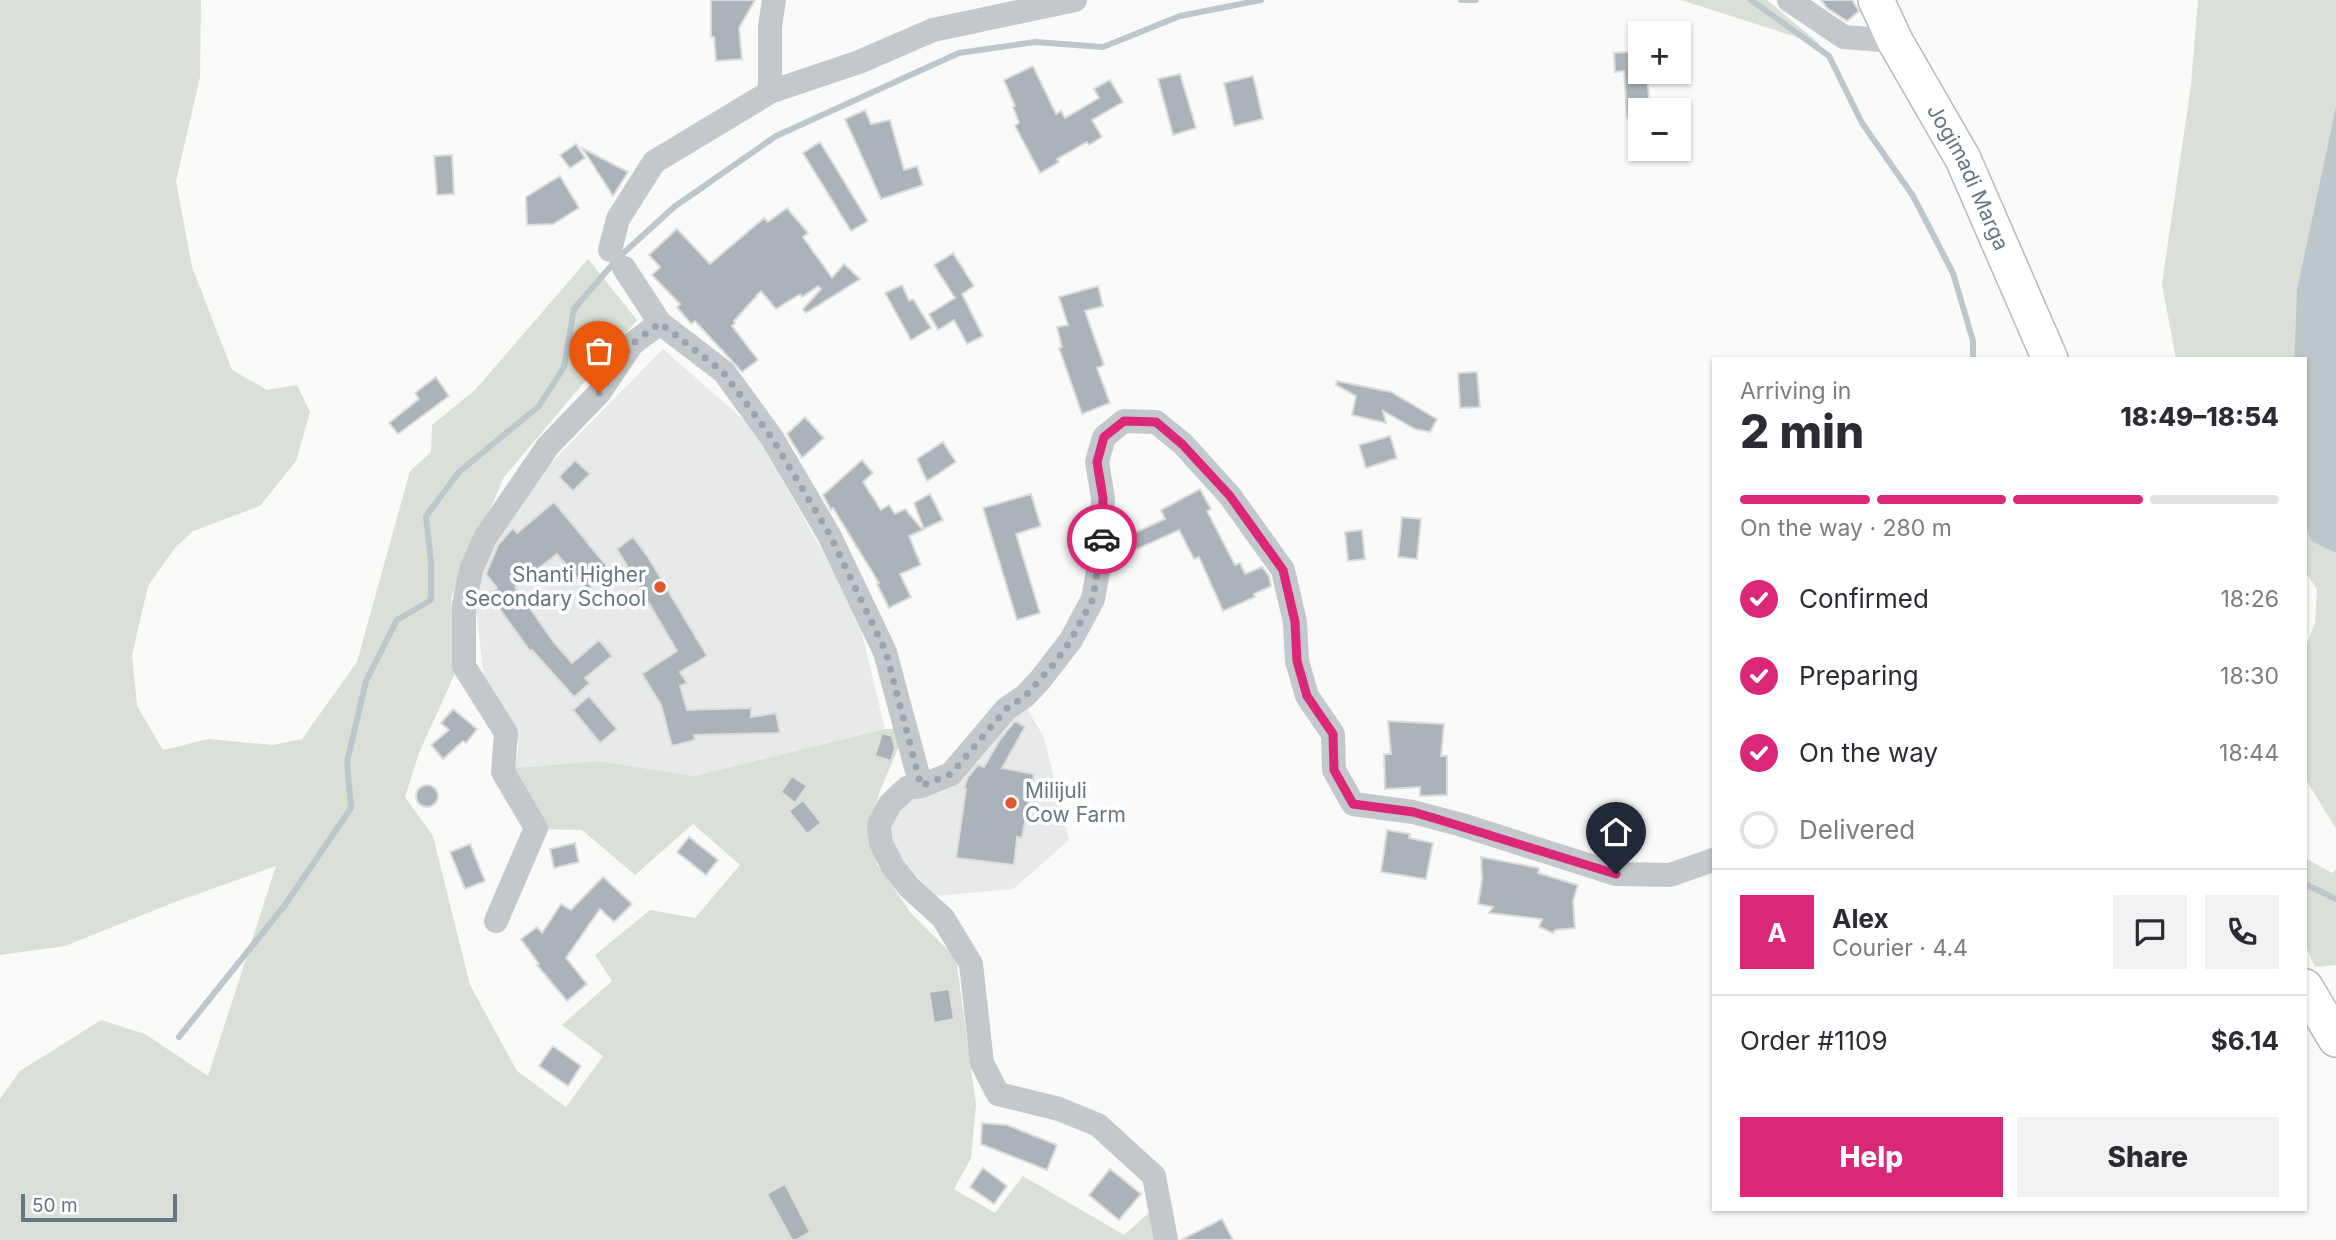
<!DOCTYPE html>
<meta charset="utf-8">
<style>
body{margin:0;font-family:Inter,sans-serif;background:#f2f2f3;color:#2b2b33;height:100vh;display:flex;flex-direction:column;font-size:26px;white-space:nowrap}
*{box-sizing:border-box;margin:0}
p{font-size:23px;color:#7c7c81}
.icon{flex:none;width:38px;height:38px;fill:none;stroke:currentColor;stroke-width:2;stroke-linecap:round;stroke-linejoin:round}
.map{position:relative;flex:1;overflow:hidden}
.sheet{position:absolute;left:1712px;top:357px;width:595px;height:854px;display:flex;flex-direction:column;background:#fff;border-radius:0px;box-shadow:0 2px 5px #0004}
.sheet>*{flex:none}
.tools{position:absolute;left:1628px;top:21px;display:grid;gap:14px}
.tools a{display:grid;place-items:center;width:63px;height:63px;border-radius:0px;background:#fff;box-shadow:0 2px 5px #0004;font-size:35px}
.scale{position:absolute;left:21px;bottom:18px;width:156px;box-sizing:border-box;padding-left:7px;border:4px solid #657683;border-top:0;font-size:19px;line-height:24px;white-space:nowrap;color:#657683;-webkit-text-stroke:5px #fff;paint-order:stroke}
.pin{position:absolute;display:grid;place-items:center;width:60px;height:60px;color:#fff;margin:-72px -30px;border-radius:50% 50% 50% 0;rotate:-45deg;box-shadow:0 0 7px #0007}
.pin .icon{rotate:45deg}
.courier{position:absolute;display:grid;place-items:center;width:70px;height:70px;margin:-35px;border:5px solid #db2777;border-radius:50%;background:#fff;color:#222;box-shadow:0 2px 9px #0007}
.headline em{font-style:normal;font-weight:800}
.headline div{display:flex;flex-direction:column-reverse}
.headline{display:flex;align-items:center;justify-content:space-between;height:119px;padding:0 28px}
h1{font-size:46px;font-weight:800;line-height:52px}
.bar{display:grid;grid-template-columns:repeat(4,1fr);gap:10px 7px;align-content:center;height:84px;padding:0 28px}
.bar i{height:9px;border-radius:5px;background:#e1e1e2}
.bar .active{background:#db2777}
.bar p{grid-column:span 4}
.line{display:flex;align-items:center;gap:18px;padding:0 28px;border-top:2px solid #e1e1e2}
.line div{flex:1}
.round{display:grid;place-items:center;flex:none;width:74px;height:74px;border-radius:0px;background:#f2f2f3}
ol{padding:0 28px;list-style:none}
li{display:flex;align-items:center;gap:21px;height:77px}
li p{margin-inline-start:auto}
li .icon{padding:7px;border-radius:50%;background:#db2777;color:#fff;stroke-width:4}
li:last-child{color:#7c7c81}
li i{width:38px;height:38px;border:4px solid #e1e1e2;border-radius:50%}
.primary-button{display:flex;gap:14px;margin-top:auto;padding:14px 28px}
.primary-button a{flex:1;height:80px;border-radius:0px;background:#db2777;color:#fff;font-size:28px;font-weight:800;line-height:80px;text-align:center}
.primary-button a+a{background:#f2f2f3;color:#2b2b33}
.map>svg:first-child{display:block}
.built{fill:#e8e9e9}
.green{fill:#dadfd7}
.water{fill:#bbc7cb}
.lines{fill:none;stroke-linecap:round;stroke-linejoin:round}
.stream{stroke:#bbc7cb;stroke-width:6}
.building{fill:#aab3b9;stroke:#dcdcda;stroke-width:2}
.secondary-casing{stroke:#b3babf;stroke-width:38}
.minor{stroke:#c3c8cc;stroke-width:24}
.secondary{stroke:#fff;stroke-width:35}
.done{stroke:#99a4ac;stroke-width:7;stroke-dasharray:0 12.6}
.route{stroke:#db2777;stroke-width:9}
.poi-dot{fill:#e4572e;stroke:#fff;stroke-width:2.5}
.labels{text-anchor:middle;stroke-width:7;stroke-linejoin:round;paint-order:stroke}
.street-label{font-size:21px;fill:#657683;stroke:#fff}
.poi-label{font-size:21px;fill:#657683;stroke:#fff;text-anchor:end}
</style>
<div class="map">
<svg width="2336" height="1240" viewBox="0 0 2336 1240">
<rect width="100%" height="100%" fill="#fafaf8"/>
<path class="built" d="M663 349 752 427 857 612 885 729 694 776 598 761 515 768 519 743 484 676 476 611 479 562 544 470Z
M1027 709 1044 737 1069 840 1013 889 935 896 893 850 892 822 907 803 951 782 1015 711Z"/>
<path class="green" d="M0 0H201L200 77 176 181 192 267 232 370 267 390 297 385 310 412 296 461 260 506 193 531 174 549 148 586 132 655 137 706 163 750 209 739 273 745 302 739 357 662 410 471 431 452 432 425 476 389 588 259 637 320 504 477 451 598 456 671 419 753 405 797 433 836 470 985 517 1071 566 1107 603 1056 562 1025 612 981 595 955 650 910 695 918 740 865 693 824 635 875 582 830 528 829 515 768 598 761 694 776 885 729H897L902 739 880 791 868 831 877 864 910 912 956 958 976 1105 971 1158 954 1189 995 1213 1023 1176 1124 1235 1152 1210 1155 1240H0V1099L20 1071 101 1020 145 1034 208 1076 276 866 175 902 65 946 0 955Z
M1681 0H1767L1821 45Z
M2198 0H2336V106L2297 289 2294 359H2176L2162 284 2191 85Z
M2305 524 2311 541 2336 553V829L2305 778V648L2315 623 2317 589 2305 572Z
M2305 858 2332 873 2336 869V965L2315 967 2305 945Z"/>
<path class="water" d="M2336 106V553L2311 541 2305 524V359H2294L2297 289Z"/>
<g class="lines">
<path class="stream" d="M1461 0H1476
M1751 0 1829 56 1862 123 1913 196 1953 273 1973 341V359
M2305 884 2336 899
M179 1037 285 905 351 808 347 762 366 681 397 620 431 600V562L426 516 459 472 539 406 564 367 574 309 617 259 674 207 776 136 959 53 1035 42 1103 47 1180 16 1261 0"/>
</g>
<path class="building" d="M711 0H755L739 28 742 59 716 61 714 37H711Z
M1821 0H1852L1859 11 1847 21 1827 8Z
M1640 51V77L1647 76 1649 99 1640 100V117L1627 118 1624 71 1615 72 1614 53Z
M1033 66 1056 114 1061 111 1065 118 1099 98 1094 89 1110 80 1123 102 1092 120 1102 137 1089 145 1087 142 1057 159 1059 162 1040 173 1015 126 1019 123 1013 107 1015 106 1004 80Z
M1180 74 1196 128 1173 135 1158 79Z
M1253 76 1263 119 1234 126 1224 83Z
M865 110 871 124 890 120 904 170 917 166 923 185 881 199 845 119Z
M820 142 868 221 851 231 803 153Z
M576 144 585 158 570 168 560 155Z
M582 148 628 172 613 196Z
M452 155 454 194 437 195 434 156Z
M560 176 579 208 553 224 527 225 526 197Z
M787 208 808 233 803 237 832 278 844 264 860 279 806 313 803 309 821 289 818 286 802 297 800 294 776 309 761 291 734 321 735 323 732 326 758 360 742 372 695 321 691 324 677 307 680 304 652 275 660 267 649 255 677 229 710 264 764 218 768 222Z
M953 253 974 286 962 294 983 336 967 344 954 320 938 330 929 314 955 298 934 265Z
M902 285 909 301 913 299 931 328 911 340 885 293Z
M1098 286 1103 306 1085 311 1104 365 1097 368 1110 403 1082 414 1059 348 1062 347 1057 327 1068 325 1059 297Z
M1477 372 1480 407 1460 408 1458 373Z
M436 377 449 396 398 434 389 423 419 399 415 393Z
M1337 381 1391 392 1437 419 1430 432 1415 429 1383 411 1386 423 1352 415 1356 396 1336 385Z
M805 417 824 438 802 458 787 434Z
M1390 436 1397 458 1366 468 1359 445Z
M943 442 956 462 927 481 917 459Z
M575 460 590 474 573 491 559 477Z
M862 460 873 473 863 482 881 510 889 505 895 514 905 509 923 530 909 536 921 565 900 574 911 597 889 608 877 584 879 583 833 508 831 510 823 495Z
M1200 489 1211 509 1207 511 1235 565 1240 563 1245 574 1262 567 1269 576 1271 586 1254 594 1255 597 1223 611 1199 557 1194 559 1179 530 1124 555 1117 541 1165 519 1161 510Z
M930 494 943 520 924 529 914 503Z
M1031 494 1041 526 1016 534 1040 613 1017 620 983 508Z
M554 502 610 570 587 590 557 554 515 587 555 644 572 663 599 640 612 656 585 678 590 683 574 697 532 650 530 651 489 594 497 588 486 574 498 545 513 528 517 533Z
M1402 517 1421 519 1417 559 1398 557Z
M1362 530 1365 559 1348 561 1345 532Z
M633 537 648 557 707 656 680 672 687 683 680 686 687 710 751 708V717L776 713 780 733 694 735 695 740 672 746 661 705 642 674 677 651 617 549Z
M589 696 617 729 600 743 573 710Z
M453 709 477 729 466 743 463 741 443 759 431 745 449 730 441 723Z
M1015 721 1025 727 1002 768 1034 774 1022 838 1017 837 1014 865 956 858 966 789 964 788 968 777 978 765 984 767 999 741Z
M1388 721 1444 724 1441 756H1447V795L1420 796V787L1385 789 1384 754H1391Z
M882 733 892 736 895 748 891 761 875 756Z
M792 776 807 786 795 803 781 792Z
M416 796a11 11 0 1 1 22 0a11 11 0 1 1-22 0Z
M803 800 821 823 807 834 789 811Z
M1387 830 1410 834 1409 838 1433 843 1426 879 1381 872Z
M689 837 718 860 706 875 677 852Z
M575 843 579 862 554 868 550 849Z
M470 844 485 881 465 889 450 852Z
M1481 857 1539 868 1538 873 1578 885 1573 901 1575 928 1555 930 1553 933 1539 927 1542 919 1489 913 1493 907 1478 904 1482 880Z
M603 877 632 904 614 922 600 909 566 958 587 984 567 1001 537 965 539 964 521 939 537 927 542 933 561 904 571 910Z
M949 989 954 1019 934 1023 929 992Z
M553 1046 581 1066 568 1086 539 1066Z
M982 1123 1007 1125 1057 1145 1047 1170 981 1144Z
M983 1168 1007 1186 994 1204 970 1187Z
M1110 1169 1141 1194 1119 1220 1089 1195Z
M785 1184 810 1232 796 1240H792L767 1194Z
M1222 1219 1233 1240H1180H1181Z"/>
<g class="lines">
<defs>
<g id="secondary">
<path id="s1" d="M1876 0 1895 41 1963 159 2050 359"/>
<path d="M2305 987 2336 1039"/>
</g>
</defs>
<use href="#secondary" class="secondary-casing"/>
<path class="minor" d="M1789 0 1844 37 1895 41
M770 92V27L774 0
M610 250 618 219 654 162 770 92 859 62 933 30 1075 0
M660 323 724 372 772 438 829 535 885 652 921 786
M496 921 536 828 503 772 506 733 464 666V605L471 570 485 538 548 446 599 393 632 344 660 323 624 268
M1166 1240 1154 1176 1098 1125 1059 1109 998 1094 982 1063 971 964 943 918 909 887 893 867 881 843 879 825 890 804 907 788 921 786 951 774 1006 709 1025 696 1040 680 1071 640 1093 599 1102 550 1103 498 1097 462 1104 437 1124 421 1156 422 1183 444 1230 496 1283 570 1295 622 1297 661 1307 696 1333 734 1334 770 1353 804 1413 812 1462 825 1616 874 1670 875 1713 860"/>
<use href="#secondary" class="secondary"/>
</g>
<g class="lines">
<path class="done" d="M599 393 632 344 660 323 723 372 772 438 830 535 886 652 921 786 951 774 1006 709 1025 696 1054 664 1071 640 1093 599 1102 539"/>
<path class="route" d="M1102 539 1103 498 1097 462 1104 437 1124 421 1156 422 1182 444 1230 496 1283 570 1295 622 1297 661 1307 696 1333 734 1334 770 1353 804 1413 812 1437 819 1616 874"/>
</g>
<g class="poi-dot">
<circle cx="660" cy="587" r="7"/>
<circle cx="1011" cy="803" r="7"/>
</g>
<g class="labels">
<g class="street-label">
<text dy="7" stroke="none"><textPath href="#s1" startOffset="200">Jogimadi Marga</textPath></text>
</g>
<g class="poi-label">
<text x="646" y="582">Shanti Higher<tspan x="646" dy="24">Secondary School</tspan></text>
<text x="1025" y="798" text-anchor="start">Milijuli<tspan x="1025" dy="24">Cow Farm</tspan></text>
</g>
</g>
</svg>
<div class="tools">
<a>+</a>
<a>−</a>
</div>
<div class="scale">50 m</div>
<div class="pin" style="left:599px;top:393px;background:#ea580c"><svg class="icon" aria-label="bag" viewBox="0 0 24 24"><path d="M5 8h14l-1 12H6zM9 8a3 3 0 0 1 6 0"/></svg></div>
<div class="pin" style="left:1616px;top:874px;background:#1f2937"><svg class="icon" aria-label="home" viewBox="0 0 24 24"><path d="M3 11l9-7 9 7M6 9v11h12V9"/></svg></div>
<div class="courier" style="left:1102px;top:539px"><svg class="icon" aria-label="car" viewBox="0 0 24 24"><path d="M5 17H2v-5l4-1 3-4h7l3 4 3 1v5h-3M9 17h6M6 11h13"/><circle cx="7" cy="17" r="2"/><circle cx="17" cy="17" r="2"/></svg></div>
<section class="sheet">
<div class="headline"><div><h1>2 min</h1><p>Arriving in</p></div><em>18:49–18:54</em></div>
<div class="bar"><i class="active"></i><i class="active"></i><i class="active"></i><i></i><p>On the way · 280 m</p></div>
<ol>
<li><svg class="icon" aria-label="check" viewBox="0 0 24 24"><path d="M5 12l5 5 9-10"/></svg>Confirmed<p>18:26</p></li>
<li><svg class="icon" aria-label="check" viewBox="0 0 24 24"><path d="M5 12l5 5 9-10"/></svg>Preparing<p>18:30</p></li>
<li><svg class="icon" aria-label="check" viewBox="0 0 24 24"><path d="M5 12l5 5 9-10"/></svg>On the way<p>18:44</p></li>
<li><i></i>Delivered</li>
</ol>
<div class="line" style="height:126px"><b class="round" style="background:#db2777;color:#fff">A</b><div><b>Alex</b><p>Courier · 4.4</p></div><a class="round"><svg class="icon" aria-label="chat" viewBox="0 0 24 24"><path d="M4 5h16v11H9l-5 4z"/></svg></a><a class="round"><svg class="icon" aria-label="phone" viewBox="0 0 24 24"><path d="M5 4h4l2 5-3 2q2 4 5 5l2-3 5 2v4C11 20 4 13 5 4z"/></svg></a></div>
<div class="line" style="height:91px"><div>Order #1109</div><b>$6.14</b></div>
<div class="primary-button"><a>Help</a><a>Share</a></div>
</section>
</div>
